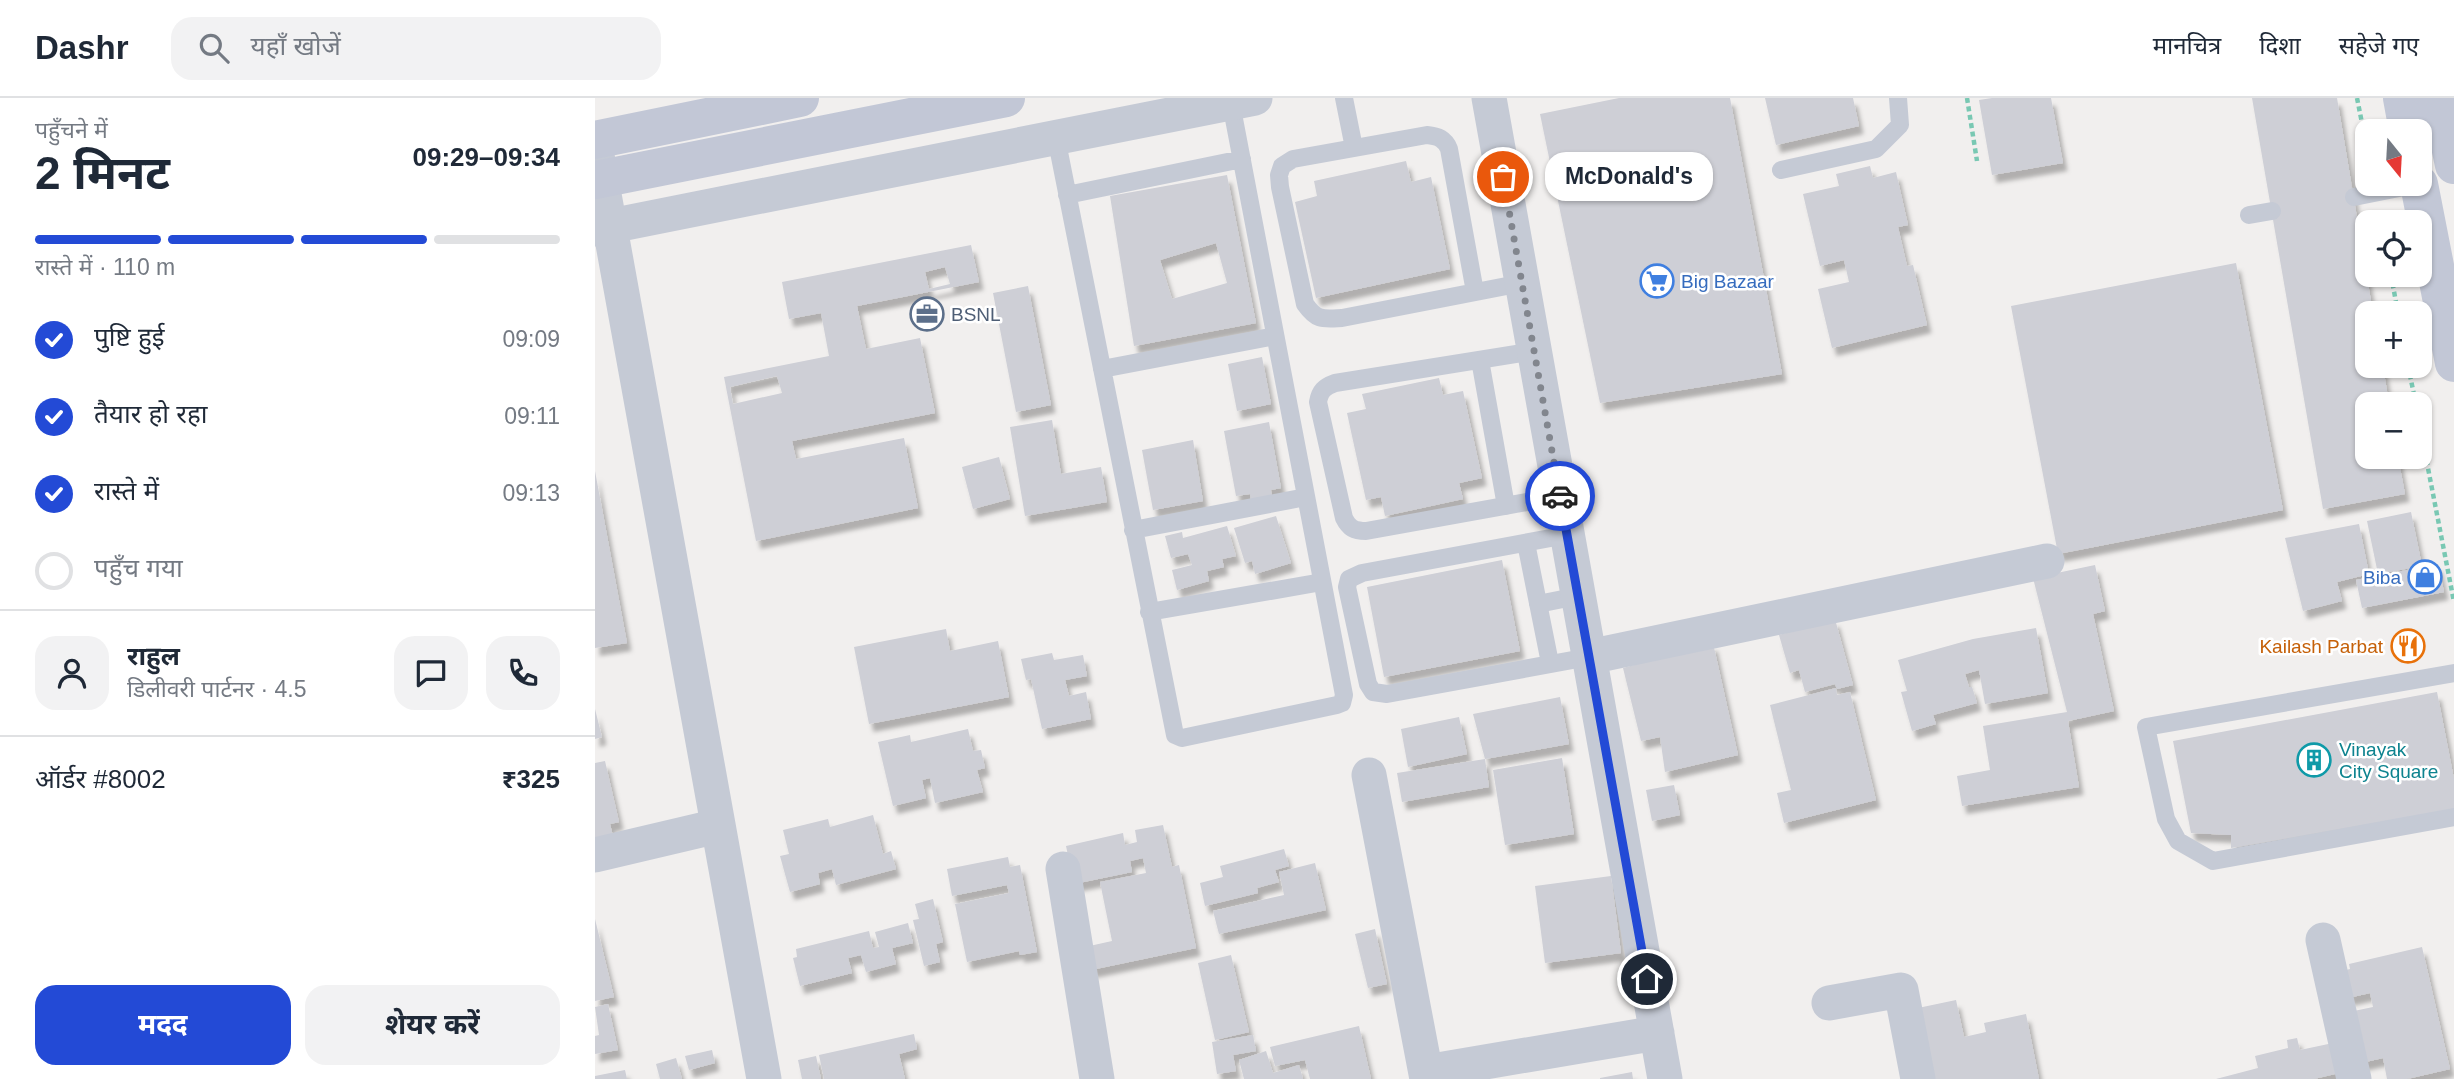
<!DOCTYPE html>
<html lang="hi">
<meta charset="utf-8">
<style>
body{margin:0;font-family:Arial,"Noto Sans Devanagari",sans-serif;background:#f2f2f3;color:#1f2937;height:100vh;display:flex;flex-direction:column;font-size:26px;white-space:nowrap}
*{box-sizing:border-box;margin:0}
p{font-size:23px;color:#747a83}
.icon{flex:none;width:38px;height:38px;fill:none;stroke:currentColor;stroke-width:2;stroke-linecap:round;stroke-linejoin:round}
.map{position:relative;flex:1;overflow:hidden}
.details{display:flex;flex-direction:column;background:#fff;width:595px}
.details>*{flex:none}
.needle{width:46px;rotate:162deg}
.fabs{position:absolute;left:1760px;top:21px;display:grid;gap:14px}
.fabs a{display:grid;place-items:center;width:77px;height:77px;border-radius:14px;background:#fff;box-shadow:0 2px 5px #0004;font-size:35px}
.pin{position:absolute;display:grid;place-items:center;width:60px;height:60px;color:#fff;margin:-30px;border:4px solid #fff;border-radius:50%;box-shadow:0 2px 7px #0007}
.courier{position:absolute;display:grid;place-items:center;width:70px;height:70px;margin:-35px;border:5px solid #234ad6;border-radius:50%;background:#fff;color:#222;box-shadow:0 2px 9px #0007}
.bubble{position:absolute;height:49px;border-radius:21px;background:#fff;box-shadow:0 2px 5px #0004;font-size:23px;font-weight:700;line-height:49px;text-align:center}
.headline em{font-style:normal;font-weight:700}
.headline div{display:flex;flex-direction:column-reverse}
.headline{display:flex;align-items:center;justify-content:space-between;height:119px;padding:0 35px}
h1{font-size:46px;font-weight:700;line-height:52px}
.bar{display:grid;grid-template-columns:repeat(4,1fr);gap:10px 7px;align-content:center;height:84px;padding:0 35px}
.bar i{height:9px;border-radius:5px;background:#e0e1e3}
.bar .selected{background:#234ad6}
.bar p{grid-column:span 4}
.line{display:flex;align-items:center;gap:18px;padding:0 35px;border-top:2px solid #e0e1e3}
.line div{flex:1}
.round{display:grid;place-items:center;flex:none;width:74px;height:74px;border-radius:21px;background:#f2f2f3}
ol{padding:0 35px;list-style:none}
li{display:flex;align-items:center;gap:21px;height:77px}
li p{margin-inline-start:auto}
li .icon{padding:7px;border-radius:50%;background:#234ad6;color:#fff;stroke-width:4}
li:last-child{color:#747a83}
li i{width:38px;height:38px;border:4px solid #e0e1e3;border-radius:50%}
.button{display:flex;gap:14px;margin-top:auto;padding:14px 35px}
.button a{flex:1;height:80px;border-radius:21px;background:#234ad6;color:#fff;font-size:28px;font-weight:700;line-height:80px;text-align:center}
.button a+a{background:#f2f2f3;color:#1f2937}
header{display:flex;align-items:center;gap:42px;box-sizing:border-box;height:98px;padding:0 35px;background:#fff;border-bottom:2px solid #e0e1e3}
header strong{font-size:33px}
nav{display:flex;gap:38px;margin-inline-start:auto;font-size:24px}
.search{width:490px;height:63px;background:#f2f2f3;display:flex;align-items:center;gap:18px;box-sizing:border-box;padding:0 24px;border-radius:21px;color:#747a83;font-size:26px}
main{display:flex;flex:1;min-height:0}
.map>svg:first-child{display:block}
.building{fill:#cecfd6;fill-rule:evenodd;filter:url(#shadow)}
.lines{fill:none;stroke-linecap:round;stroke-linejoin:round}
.path{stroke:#79c8b3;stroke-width:4.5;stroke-dasharray:5 3.5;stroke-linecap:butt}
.lane{stroke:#c5cad5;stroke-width:18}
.street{stroke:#c5cad5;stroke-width:35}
.secondary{stroke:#c2c7d6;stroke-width:38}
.done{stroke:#82868e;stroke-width:7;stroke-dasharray:0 12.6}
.route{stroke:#234ad6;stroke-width:9}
.labels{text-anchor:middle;stroke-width:5;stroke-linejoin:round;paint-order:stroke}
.shop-label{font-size:19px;fill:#366cbe;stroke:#fff;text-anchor:start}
.service-label{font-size:19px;fill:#4e5e75;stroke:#fff;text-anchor:start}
.food-label{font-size:19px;fill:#c56008;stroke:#fff;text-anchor:end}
.culture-label{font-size:19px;fill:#0d838f;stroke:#fff;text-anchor:start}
</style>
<header>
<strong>Dashr</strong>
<div class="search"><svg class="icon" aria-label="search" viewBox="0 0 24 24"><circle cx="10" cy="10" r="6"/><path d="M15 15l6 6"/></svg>यहाँ खोजें</div>
<nav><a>मानचित्र</a><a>दिशा</a><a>सहेजे गए</a></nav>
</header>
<main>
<section class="details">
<div class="headline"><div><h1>2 मिनट</h1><p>पहुँचने में</p></div><em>09:29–09:34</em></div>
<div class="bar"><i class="selected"></i><i class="selected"></i><i class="selected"></i><i></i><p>रास्ते में · 110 m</p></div>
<ol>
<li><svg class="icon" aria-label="check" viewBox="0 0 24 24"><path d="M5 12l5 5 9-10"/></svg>पुष्टि हुई<p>09:09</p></li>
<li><svg class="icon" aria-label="check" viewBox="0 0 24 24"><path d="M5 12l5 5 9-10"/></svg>तैयार हो रहा<p>09:11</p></li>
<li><svg class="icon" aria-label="check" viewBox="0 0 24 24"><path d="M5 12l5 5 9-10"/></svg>रास्ते में<p>09:13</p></li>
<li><i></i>पहुँच गया</li>
</ol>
<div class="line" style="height:126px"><a class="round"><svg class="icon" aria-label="person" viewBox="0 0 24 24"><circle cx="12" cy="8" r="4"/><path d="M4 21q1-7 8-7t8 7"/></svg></a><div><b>राहुल</b><p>डिलीवरी पार्टनर · 4.5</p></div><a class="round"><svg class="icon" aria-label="chat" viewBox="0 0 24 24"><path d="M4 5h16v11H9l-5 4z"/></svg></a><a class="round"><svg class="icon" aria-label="phone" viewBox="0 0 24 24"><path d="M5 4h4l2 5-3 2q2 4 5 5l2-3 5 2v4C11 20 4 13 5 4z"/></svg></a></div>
<div class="line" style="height:91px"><div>ऑर्डर #8002</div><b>₹325</b></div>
<div class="button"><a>मदद</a><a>शेयर करें</a></div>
</section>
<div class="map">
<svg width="1859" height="981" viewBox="0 0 1859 981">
<defs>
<filter id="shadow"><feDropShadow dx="4.5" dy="8" stdDeviation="2" flood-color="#0004"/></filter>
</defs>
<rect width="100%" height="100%" fill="#f1efee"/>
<path class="building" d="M1024 0H1135L1187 276 1005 305 945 16Z
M1170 0H1258L1264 28 1181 47Z
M1397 0H1456L1468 65 1397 77 1384 2Z
M1657 0H1742L1778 215H1773V268H1788L1794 306H1773V359H1803L1810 396 1728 411Z
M811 63 816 84 836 79 855 171 721 200 700 104 722 98 719 83Z
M1275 68 1278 80 1301 74 1313 127 1303 129 1312 168 1318 167 1332 227 1237 250 1223 191 1254 184 1249 162 1225 168 1208 96 1244 88 1241 76Z
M632 77 661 225 539 248 515 98ZM621 145 632 185 577 201 565 162Z
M376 147 384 184 262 208 271 251 325 240 340 315 197 343 201 361 309 340 323 410 161 443 129 279 234 258 226 215 194 221 187 184ZM350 169 355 186 334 191 330 174ZM182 278 187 295 138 306 135 289Z
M1641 165 1688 412 1463 456 1416 208Z
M433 188 456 307 421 314 398 195Z
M667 259 676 306 642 313 633 266Z
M844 280 848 297 868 293 887 380 864 385 868 401 790 418 786 399 771 402 752 315 771 311 767 296Z
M457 322 466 376 506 369 512 404 430 418 415 329Z
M674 324 686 390 676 392 677 399 656 403 655 396 641 398 629 333Z
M598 342 608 403 558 412 547 352Z
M404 359 415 401 378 411 367 369Z
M0 373 32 545 0 550Z
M1816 414 1827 468 1783 476 1772 423Z
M681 418 696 465 660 476 657 463 650 465 639 430Z
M1764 426 1774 476 1742 484 1747 503 1708 513 1690 440Z
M632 428 641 458 627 461 629 469 612 473 614 483 582 492 577 472 597 467 593 456 576 460 570 438 587 434 588 440Z
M907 462 925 553 789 579 772 489Z
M1843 466 1849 494 1767 510 1761 482Z
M1500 467 1510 513 1498 516 1519 613 1473 623 1484 689 1367 708 1362 678 1395 672 1388 628 1472 614 1438 480Z
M1240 521 1258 587 1242 591 1240 586 1210 594 1204 572 1195 575 1184 537Z
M1441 530 1453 595 1390 606 1384 572 1370 576 1374 589H1377L1382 605 1338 617 1341 626 1317 633 1306 594 1312 593 1303 562 1378 541Z
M351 531 355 553 403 543 414 599 274 626 259 549Z
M1118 545 1143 657 1070 674 1065 639 1046 643 1028 570Z
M457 555 459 562 488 557 492 578 470 582 474 598 491 594 496 621 447 631 436 581 431 582 426 561Z
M1241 590 1242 597 1255 594 1281 702 1189 725 1182 695 1196 692 1175 607Z
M1842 594 1859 681V711L1636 750V737L1596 735 1578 643Z
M965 599 974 646 890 661 894 689 807 704 802 675 890 661 878 616Z
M0 611 7 639 0 641Z
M864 619 872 656 813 669 806 631Z
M373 631 378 653 386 652 390 670 382 672 388 694 340 705 335 680 327 682 331 700 298 708 283 644 315 637 316 644Z
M967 660 979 736 910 747 898 672Z
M10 663 24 724 15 726 18 738 0 742V665Z
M1079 687 1085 717 1057 723 1051 692Z
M278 717 288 756 296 753 301 771 241 787 237 771 223 775 225 786 195 794 185 758 194 756 188 732 233 721 235 729Z
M568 727 577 769 584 767 601 850 496 872 490 849 517 843 505 784 551 775 548 760 535 763 537 774 479 786 471 748 528 735 530 747 542 744 540 732Z
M689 751 694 768 680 772 684 784 662 790 663 795 610 808 605 785 628 779 625 768Z
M413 759 415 769 425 767 442 854 425 857 424 853 372 864 360 806 414 795 412 787 357 798 352 771Z
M720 765 731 812 624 836 618 813 689 797 684 774Z
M1016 778 1026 855 950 865 940 788Z
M338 801 348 844 341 846 345 864 329 868 318 822 324 821 320 806Z
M0 821 19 899 0 903Z
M313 825 318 845 297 850 301 866 271 874 266 857 253 860 257 875 205 888 198 860 202 859 201 851 274 833 278 850 284 849 280 834Z
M780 831 792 886 773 890 760 836Z
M1827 849 1855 971 1812 981H1792L1788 960 1766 965 1754 914 1778 909 1775 895 1753 900 1747 873 1755 871 1754 866Z
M636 857 654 934 620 942 603 865Z
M1361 902 1369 939 1391 934 1389 925 1431 916 1444 981H1337L1323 910Z
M13 906 23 952 0 956V938L4 937 0 909Z
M764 928 776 981H715L710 962 680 968 675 949Z
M319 936 322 951 304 956 310 981H229L224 957Z
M658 937 661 953 638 957 641 973 622 976 617 944Z
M1702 940 1705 952 1738 945 1744 975 1719 981H1621L1663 970 1660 958 1693 950 1692 942Z
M117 952 120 965 94 972 90 958Z
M671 953 678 975 704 967 708 981H649L644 962Z
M221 958 226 981H207L203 962Z
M81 960 87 981H65L61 966Z
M30 972 32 981H0V978Z
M1037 974 1038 981H1005V980Z"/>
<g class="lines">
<path class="path" d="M1372 0 1382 63
M1762 0 1773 55
M1796 177 1803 215
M1813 268 1821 306
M1825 329 1859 504"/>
<path class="lane" d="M749 0 759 50
M461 39 580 637 587 640 742 607 747 605 749 597 635 0
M1186 72 1281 51 1305 27 1303 0
M472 97 647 61
M1759 99 1824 86
M1654 117 1677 113
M880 194 854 51C850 41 843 38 832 37L698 61 687 68 684 77 685 89 710 206C722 223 728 221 747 220L927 185
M939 253 740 285C729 289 725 293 723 304L749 420C754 430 759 433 771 433L965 398
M885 262 911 408
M507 271 680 238
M538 432 711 399
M972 437 767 475 754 481 752 489 773 586 778 594 792 596 994 559
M931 445 955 565
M943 506 983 498
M554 514 727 484
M1859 575 1551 629 1571 721 1583 743 1618 763 1859 719"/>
<path class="street" d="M894 0 1070 981
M1 52 169 981
M0 131 660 0
M994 559 1452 463
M774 677 832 981
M0 757 123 728
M468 771 502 981
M1728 842 1759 981
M1234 905 1306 892 1323 981
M831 974 1062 935"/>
<path class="secondary" d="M1807 0 1813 33
M1845 0 1859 67
M0 42 205 0
M0 82 411 0
M1824 86 1859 265"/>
</g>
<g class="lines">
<path class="done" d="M908 79 965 398"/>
<path class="route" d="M965 398 1052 881"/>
</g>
<defs>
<symbol id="supermarket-ring" viewBox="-11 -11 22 22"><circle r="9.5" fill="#fff" stroke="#3f7fe0" stroke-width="1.5"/><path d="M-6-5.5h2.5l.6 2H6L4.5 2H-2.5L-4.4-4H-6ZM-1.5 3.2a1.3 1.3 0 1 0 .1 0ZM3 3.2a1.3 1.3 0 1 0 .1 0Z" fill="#3f7fe0"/></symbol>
<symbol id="office-ring" viewBox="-11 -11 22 22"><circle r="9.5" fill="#fff" stroke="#5c6f8a" stroke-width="1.5"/><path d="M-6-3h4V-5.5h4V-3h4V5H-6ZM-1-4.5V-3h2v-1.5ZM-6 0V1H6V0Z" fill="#5c6f8a"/></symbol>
<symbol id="shop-ring" viewBox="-11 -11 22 22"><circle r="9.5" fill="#fff" stroke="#3f7fe0" stroke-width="1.5"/><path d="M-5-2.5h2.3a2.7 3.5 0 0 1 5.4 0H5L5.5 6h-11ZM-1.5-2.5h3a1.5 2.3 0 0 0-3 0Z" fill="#3f7fe0"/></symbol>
<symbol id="restaurant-ring" viewBox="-11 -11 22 22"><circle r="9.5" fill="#fff" stroke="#e8710a" stroke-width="1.5"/><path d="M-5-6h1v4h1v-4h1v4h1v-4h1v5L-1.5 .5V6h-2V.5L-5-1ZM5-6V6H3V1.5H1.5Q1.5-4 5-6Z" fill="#e8710a"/></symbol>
<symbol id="building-ring" viewBox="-11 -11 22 22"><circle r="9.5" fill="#fff" stroke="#0f9aa8" stroke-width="1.5"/><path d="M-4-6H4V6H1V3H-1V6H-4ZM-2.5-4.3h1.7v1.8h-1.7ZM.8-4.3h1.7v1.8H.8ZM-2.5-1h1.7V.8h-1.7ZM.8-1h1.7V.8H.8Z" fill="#0f9aa8"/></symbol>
</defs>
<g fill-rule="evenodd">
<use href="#supermarket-ring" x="1043" y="164" width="38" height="38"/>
<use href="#office-ring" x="313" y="197" width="38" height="38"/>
<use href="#shop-ring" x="1811" y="460" width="38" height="38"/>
<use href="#restaurant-ring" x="1794" y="529" width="38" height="38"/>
<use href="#building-ring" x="1700" y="643" width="38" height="38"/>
</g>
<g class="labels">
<g class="shop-label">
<text x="1086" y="190">Big Bazaar</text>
<text x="1806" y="486" text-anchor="end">Biba</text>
</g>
<g class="service-label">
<text x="356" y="223">BSNL</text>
</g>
<g class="food-label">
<text x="1788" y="555">Kailash Parbat</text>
</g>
<g class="culture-label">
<text x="1744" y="658">Vinayak<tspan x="1744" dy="22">City Square</tspan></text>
</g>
</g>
</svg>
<div class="fabs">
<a><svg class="needle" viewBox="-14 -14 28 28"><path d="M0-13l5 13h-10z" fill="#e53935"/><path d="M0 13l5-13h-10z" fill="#747a83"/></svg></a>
<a><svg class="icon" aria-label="locate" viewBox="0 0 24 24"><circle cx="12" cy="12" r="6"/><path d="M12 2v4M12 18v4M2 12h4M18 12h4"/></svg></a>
<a>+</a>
<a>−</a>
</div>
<div class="pin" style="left:908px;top:79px;background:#ea580c"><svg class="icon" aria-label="bag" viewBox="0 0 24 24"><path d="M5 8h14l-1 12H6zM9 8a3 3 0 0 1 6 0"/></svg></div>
<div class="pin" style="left:1052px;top:881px;background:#1f2937"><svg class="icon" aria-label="home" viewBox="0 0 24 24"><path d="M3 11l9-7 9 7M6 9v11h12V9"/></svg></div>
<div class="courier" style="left:965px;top:398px"><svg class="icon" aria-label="car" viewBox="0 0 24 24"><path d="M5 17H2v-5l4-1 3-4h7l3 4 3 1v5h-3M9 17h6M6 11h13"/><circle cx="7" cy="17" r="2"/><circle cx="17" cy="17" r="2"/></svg></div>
<div class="bubble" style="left:950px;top:54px;width:168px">McDonald's</div>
</div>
</main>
